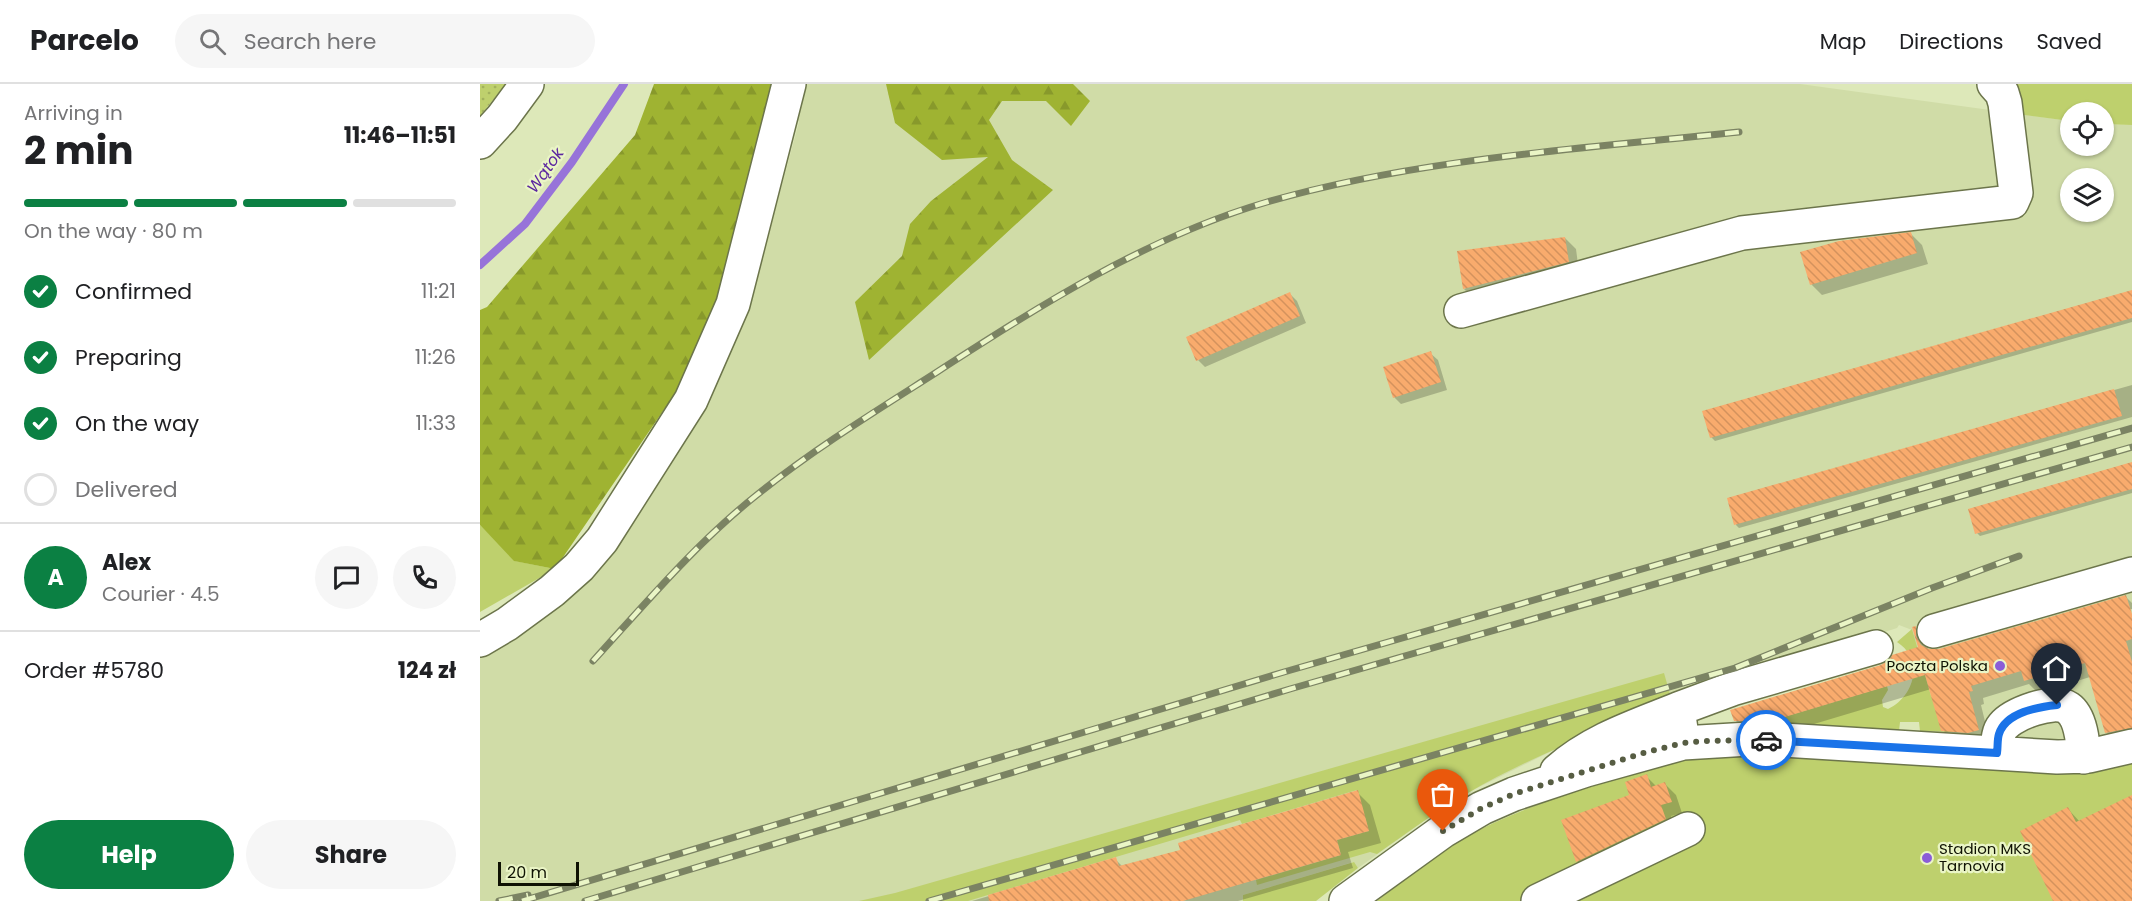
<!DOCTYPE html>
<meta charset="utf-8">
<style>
body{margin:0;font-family:Poppins,sans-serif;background:#f6f6f6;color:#202124;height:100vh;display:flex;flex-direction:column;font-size:22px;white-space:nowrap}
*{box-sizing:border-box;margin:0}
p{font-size:20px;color:#757577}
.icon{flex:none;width:33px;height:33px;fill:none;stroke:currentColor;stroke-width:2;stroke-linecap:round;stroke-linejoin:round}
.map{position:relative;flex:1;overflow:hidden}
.panel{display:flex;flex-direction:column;background:#fff;width:480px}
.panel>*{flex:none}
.fabs{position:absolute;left:1580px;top:18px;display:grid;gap:12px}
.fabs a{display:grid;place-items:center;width:54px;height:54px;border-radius:50%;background:#fff;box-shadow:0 2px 4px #0004;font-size:30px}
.scale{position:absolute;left:18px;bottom:15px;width:81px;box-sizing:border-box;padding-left:6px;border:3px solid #0f1203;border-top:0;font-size:16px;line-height:21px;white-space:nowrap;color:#0f1203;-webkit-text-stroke:4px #eaf5c6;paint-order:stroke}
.pin{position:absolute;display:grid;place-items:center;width:51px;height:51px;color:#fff;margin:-62px -26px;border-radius:50% 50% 50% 0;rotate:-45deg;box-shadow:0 0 6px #0007}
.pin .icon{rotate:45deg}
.courier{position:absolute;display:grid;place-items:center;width:60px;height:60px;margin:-30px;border:4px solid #1a73e8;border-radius:50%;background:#fff;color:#222;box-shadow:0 2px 8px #0007}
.head em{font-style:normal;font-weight:700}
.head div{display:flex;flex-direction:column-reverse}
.head{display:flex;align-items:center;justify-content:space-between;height:102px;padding:0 24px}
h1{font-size:39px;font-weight:700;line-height:45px}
.bar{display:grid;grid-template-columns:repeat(4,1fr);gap:9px 6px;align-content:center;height:72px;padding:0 24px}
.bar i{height:8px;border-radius:4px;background:#e0e0e0}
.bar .selected{background:#0b8043}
.bar p{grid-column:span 4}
.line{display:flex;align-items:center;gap:15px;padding:0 24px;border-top:2px solid #e0e0e0}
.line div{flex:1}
.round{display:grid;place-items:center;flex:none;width:63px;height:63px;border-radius:32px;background:#f6f6f6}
ol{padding:0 24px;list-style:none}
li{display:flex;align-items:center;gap:18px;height:66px}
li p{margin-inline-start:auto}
li .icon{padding:6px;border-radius:50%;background:#0b8043;color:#fff;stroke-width:4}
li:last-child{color:#757577}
li i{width:33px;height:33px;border:3px solid #e0e0e0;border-radius:50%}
.action{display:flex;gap:12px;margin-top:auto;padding:12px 24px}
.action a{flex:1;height:69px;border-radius:36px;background:#0b8043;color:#fff;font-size:24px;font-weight:700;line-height:69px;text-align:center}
.action a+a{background:#f6f6f6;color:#202124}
header{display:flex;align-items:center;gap:36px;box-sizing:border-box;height:84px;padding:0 30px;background:#fff;border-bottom:2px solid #e0e0e0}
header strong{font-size:28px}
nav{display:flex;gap:33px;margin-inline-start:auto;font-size:21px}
.search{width:420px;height:54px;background:#f6f6f6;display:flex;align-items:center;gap:15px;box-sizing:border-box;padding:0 21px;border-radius:33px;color:#757577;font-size:22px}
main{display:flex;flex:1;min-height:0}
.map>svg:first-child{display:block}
.built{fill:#d0dca7;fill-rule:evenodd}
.green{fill:#bed06d}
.forest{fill:url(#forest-firs)}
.garden{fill:url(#garden-dots)}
.shadow{fill:#0003}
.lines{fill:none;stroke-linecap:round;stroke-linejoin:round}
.stream{stroke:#9773d9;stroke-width:8}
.building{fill:url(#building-back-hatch)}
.minor-casing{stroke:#6c754b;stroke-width:36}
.minor{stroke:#fff;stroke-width:33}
.rail-casing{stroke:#7b8363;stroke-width:7}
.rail{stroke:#eaf5c6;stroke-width:4.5;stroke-dasharray:14;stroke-linecap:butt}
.done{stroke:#575d43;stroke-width:6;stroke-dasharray:0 10.8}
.route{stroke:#1a73e8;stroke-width:8}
.poi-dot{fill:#8b5dd7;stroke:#eaf5c6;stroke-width:2}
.labels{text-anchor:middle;stroke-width:4.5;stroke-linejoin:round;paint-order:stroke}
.poi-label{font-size:15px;fill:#0f1203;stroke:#eaf5c6;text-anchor:end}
.water-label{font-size:16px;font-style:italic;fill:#5b269f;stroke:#eaf5c6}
</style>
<header>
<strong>Parcelo</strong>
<div class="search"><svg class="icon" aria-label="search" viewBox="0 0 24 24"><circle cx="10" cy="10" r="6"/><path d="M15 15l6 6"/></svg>Search here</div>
<nav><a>Map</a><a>Directions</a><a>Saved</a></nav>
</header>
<main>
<section class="panel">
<div class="head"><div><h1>2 min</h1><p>Arriving in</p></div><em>11:46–11:51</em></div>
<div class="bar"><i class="selected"></i><i class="selected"></i><i class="selected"></i><i></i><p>On the way · 80 m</p></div>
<ol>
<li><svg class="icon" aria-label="check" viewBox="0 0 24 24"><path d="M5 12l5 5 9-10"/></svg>Confirmed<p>11:21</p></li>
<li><svg class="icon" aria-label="check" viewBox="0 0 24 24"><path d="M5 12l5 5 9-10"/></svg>Preparing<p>11:26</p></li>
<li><svg class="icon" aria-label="check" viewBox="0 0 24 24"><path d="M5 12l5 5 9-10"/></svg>On the way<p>11:33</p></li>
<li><i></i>Delivered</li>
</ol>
<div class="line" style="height:108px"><b class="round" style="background:#0b8043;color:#fff">A</b><div><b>Alex</b><p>Courier · 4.5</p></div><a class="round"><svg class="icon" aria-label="chat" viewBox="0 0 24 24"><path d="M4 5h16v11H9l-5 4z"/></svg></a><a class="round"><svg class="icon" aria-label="phone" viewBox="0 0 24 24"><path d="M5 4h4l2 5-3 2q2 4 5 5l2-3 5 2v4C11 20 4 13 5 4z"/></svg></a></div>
<div class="line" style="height:78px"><div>Order #5780</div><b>124 zł</b></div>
<div class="action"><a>Help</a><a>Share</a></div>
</section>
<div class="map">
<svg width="1652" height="817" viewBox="0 0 1652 817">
<defs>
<pattern id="forest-firs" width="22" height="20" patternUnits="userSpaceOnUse" patternTransform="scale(1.5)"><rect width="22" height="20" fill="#9fb332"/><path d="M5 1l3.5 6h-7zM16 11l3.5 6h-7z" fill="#88992b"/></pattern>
<pattern id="garden-dots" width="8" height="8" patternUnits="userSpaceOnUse" patternTransform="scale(1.5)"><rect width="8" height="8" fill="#bed06d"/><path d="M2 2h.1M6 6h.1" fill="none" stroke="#a2b25d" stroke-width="1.8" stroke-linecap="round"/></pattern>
<pattern id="building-back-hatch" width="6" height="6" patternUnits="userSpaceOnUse" patternTransform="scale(1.5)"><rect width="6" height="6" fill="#f9ab6d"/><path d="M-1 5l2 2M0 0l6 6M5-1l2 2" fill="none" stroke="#d4925d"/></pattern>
</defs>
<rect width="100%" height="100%" fill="#dde8b9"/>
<path class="built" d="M300 0H1320L1590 37V62H1623V40L1652 41V655L1636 660 1474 652 1472 648 1443 647 1432 546 1419 541 1417 544 1169 626 1080 663 989 708 951 732 878 784 873 778 763 811V817H0V569L91 513 155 437 229 321 277 193 319 38ZM1590 94H1623V128H1590Z"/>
<path class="green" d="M1531 0H1652V41L1623 40V28H1590V37L1537 30Z
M0 441 35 477 75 485 0 528Z
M1432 545 1451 612 1467 625 1473 648 1440 647 1439 638H1420L1419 647H1257L1407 602 1408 606 1402 616 1403 623 1408 625C1434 613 1445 576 1417 558Z
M1184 589 1192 617C1124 645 1053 671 988 709 956 727 927 749 897 770L890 768 777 801 776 796 861 771 857 756 889 747 877 706 762 740 760 736 488 817H379L415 809Z
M1241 666 1652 672V817H897C924 796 951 772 982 755 1062 711 1154 691 1241 666Z
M874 778 878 784 836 817H763V811Z"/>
<path class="forest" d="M174 0H309L276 122 209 289 75 485 34 477 0 441V226L7 223 155 51Z
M406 0H593L610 17 591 42 566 17H522L509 36 532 76 573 106 389 276 375 218 422 172 430 140 451 117 508 73 462 76 415 39Z"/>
<path class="garden" d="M0 0H26L0 32Z"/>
<path class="shadow" d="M1431 150 1442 161 1448 180 1342 211 1331 200Z
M1085 154 1096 165 1099 188 995 216 984 205Z
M1652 207V238L1235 357 1231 353Z
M809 209 817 217 826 239 725 283 718 276Z
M950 269 958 276 967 306 921 320 914 313Z
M1652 301V333L1259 444 1256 441 1249 415Z
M1652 380V409L1500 452 1497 449Z
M1646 513 1652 519V525H1649L1652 536V658L1639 661 1626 648 1610 593 1558 609 1549 600 1503 614 1504 620 1501 621 1510 658 1475 659 1463 646 1451 605 1304 649H1268L1255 636 1402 582 1440 564 1433 544H1436L1448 556V565L1459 567Z
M1166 692 1177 703 1185 700 1196 711 1202 729 1191 732 1196 746 1108 788 1097 777Z
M877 708 890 721 901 759 868 768 873 784 758 817H492L635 775 643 783 702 767Z
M1652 713V817H1575L1588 725 1600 738Z"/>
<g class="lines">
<path class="stream" d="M0 181 45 140 92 78 144 0"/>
</g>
<path class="building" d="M1431 148 1437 169 1330 201 1320 168 1359 157Z
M1085 153 1089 178 983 205 977 167Z
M1652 206V234L1230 354 1222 327Z
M810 208 820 232 716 277 706 253Z
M951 267 961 298 913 314 903 283Z
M1634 305 1642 332 1254 441 1247 414Z
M1652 378V405L1495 450 1488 425Z
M1646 511 1652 530V555L1646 557 1652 578V644L1625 649 1605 579 1544 597 1541 587 1491 602 1493 607 1489 608 1499 646 1488 649 1461 647 1445 591 1291 637H1254L1250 626 1401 581 1409 576 1412 571 1438 563 1432 543 1436 542V552L1441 561 1449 565H1459Z
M1167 690 1171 703 1185 698 1192 718 1181 721 1186 735 1096 778 1081 736 1149 711 1145 698Z
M878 706 889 747 857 756 861 771 703 817H509L508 811 636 773 639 782 700 766 698 759Z
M1652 711V817H1573L1540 747 1588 723 1596 738Z"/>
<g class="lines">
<defs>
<path id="minor" d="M0 58 22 34 47 0
M981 227 1262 149 1532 118 1536 109 1525 19 1522 9 1514 0
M1454 547 1652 490
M0 556 27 540 72 507 99 483 122 456 211 316 253 220 309 0
M1203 659 1198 625 1252 605 1396 563
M1517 669C1518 661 1517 649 1523 642 1533 630 1574 614 1588 624 1601 633 1603 659 1604 673
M1077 687C1112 656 1156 642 1198 625
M866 817 963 747 1002 724 1034 710 1106 686 1203 659 1269 655 1303 656 1577 673 1609 672 1652 662
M1058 817 1208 745"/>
</defs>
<use href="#minor" class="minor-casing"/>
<use href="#minor" class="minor"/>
<defs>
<path id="rail" d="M113 577C165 520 217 458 278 410 334 365 396 327 457 288 561 221 667 153 787 118 940 74 1101 65 1259 48
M19 817 48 811
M42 817 804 588 1652 344
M105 817 810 605 1652 363
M449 817 1255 584 1452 504 1539 472"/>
</defs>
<use href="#rail" class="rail-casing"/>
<use href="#rail" class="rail"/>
</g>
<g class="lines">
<path class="done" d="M963 747 1002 724 1034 710 1163 669 1203 659 1223 657 1286 656"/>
<path class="route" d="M1286 656 1517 669C1518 663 1517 656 1519 650 1526 628 1558 623 1577 621"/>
</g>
<g class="poi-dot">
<circle cx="1520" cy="582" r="6"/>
<circle cx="1447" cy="774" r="6"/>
</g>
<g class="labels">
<g class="poi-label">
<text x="1508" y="587">Poczta Polska</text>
<text x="1459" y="770" text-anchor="start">Stadion MKS<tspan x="1459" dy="17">Tarnovia</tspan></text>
</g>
<g class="water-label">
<text transform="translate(65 86) rotate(-55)" y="6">Wątok</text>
</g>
</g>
</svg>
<div class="fabs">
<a><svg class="icon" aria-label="locate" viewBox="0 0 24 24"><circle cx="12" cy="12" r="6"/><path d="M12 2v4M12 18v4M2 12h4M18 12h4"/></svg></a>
<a><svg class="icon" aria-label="layers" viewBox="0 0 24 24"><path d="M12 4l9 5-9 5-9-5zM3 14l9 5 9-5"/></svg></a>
</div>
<div class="scale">20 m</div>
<div class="pin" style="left:963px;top:747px;background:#ea580c"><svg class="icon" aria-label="bag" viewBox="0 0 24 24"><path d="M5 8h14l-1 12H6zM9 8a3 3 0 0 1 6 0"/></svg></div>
<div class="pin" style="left:1577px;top:621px;background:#1f2937"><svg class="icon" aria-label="home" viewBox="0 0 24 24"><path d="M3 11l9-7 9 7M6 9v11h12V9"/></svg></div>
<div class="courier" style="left:1286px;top:656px"><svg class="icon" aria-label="car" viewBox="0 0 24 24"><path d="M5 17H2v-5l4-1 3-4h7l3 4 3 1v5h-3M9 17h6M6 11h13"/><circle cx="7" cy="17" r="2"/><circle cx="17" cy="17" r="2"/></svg></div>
</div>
</main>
